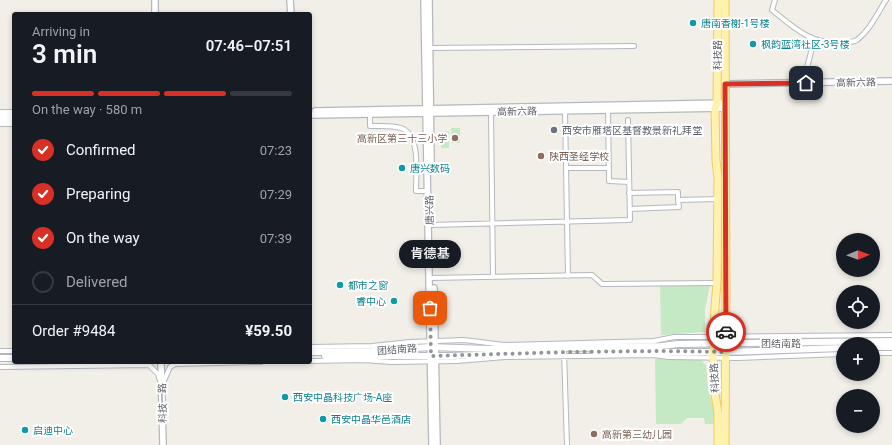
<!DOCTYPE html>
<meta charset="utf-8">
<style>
body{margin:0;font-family:Roboto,"Noto Sans SC",sans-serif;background:#20242c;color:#f1f3f6;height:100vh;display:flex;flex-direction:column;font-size:15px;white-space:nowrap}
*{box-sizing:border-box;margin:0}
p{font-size:13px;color:#9ea1a6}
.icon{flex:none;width:22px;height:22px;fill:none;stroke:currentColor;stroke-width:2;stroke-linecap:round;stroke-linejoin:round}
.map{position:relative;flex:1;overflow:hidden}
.drawer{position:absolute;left:12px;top:12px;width:300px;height:352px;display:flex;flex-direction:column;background:#171b24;border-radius:4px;box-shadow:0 2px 6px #0003}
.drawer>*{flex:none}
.needle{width:26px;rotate:89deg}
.fabs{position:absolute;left:836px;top:233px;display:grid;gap:8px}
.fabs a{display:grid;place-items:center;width:44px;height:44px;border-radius:50%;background:#171b24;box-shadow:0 2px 6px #0003;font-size:20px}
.pin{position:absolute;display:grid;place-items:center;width:34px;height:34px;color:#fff;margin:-17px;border-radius:8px;box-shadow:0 2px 6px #0006}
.courier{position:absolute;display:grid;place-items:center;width:40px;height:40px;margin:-20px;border:3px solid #d93025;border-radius:50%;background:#fff;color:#222;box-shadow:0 1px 5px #0007}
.bubble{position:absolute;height:28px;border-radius:14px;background:#171b24;box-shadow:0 2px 6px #0003;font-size:13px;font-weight:600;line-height:28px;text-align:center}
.summary em{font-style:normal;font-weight:600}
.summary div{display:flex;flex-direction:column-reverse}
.summary{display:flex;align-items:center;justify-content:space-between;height:68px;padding:0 20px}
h1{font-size:26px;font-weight:600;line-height:30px}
.bar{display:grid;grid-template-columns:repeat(4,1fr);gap:6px 4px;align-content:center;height:48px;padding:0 20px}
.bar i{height:5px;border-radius:3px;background:#363941}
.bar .active{background:#d93025}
.bar p{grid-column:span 4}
.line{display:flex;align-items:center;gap:10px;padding:0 20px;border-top:1px solid #363941}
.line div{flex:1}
ol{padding:0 20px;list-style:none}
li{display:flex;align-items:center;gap:12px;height:44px}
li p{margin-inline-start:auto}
li .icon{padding:4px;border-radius:50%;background:#d93025;color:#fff;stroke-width:4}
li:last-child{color:#9ea1a6}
li i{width:22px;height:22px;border:2px solid #363941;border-radius:50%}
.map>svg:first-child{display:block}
.green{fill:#c5e8c5}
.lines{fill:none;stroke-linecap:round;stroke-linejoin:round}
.minor-casing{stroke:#b5b8bc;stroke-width:6}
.tertiary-casing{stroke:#b5b8bc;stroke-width:8}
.secondary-casing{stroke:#b6babf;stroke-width:8}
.primary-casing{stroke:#f2c960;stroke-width:9}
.minor{stroke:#fff;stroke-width:4}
.tertiary{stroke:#fff;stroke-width:5.5}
.secondary{stroke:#fff;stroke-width:6}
.primary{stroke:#fff2af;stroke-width:7}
.done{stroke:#929495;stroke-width:4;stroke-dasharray:0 7.2}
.route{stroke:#d93025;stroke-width:5}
.culture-dot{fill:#0f9aa8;stroke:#fff;stroke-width:1.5}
.worship-dot{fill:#6b7280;stroke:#fff;stroke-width:1.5}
.education-dot{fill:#8d6e63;stroke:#fff;stroke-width:1.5}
.labels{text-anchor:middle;stroke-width:4;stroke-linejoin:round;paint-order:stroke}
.culture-label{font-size:10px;fill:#0d838f;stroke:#fff;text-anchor:start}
.street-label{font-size:10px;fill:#5f6368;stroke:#fff}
.worship-label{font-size:10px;fill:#5b616d;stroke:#fff;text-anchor:start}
.education-label{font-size:10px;fill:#785e54;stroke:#fff;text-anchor:start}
</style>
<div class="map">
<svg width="892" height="445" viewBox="0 0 892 445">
<rect width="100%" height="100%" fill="#f1efe8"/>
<path class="green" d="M451 128H460V143H452Z
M441 131H449V148H441Z
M660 285H710L705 309V332L661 335Z
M659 358 667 360 700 359 706 365 708 387 714 413V424H705L704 418H687L681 424H656L655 359Z"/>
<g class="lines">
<defs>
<path id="minor" d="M775 0 772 10C794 28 814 47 845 42 849 42 854 42 857 40 870 30 877 14 886 0
M429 48 634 46
M806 83V72L814 40
M608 108 609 181 629 182
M565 111 568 276
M0 112H14
M491 112 493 277
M370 114V126C379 126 391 125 401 128 421 135 416 173 416 191H428
M0 124H14
M566 168H609
M629 193 678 192V200
M630 209 679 207 678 200 718 199
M429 225 630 220 628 120
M430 278 592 275 602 284 717 283
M310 347 372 346 410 342 464 340 504 345 654 341 674 337H700L892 335
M0 351H14
M564 352 567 445
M873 353H892
M310 361 362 360 392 362 457 361 505 357 654 355 668 357 738 358 843 354
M0 367 149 365 158 374 160 381
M163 383 170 367 175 364 261 362"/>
<path id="tertiary" d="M155 0V14
M290 0 291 14
M424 0 432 445
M429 0 431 162
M725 84 892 81
M315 111 725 103
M310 115 725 108
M0 116H14
M0 121 14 120
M434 288 437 445
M161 362 163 445"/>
<path id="secondary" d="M873 347H892
M310 352 372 351 430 347 489 349 661 346 679 344 892 341
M593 352H726L843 348
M325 356H451L560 352
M0 358H14"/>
<path id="primary" d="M718 0 717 104 715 108 716 161 718 178 717 283 715 306 713 357 715 394 718 413V445
M725 0 726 287 725 445"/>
</defs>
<use href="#minor" class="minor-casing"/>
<use href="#tertiary" class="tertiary-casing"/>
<use href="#secondary" class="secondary-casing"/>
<use href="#primary" class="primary-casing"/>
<use href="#minor" class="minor"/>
<use href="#tertiary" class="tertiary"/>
<use href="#secondary" class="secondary"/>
<use href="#primary" class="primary"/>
</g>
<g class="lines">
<path class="done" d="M430 308 431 356 569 352 661 351 726 352V332"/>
<path class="route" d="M726 332 725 84 806 83"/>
</g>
<g class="culture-dot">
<circle cx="693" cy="23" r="4"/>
<circle cx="753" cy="44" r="4"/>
<circle cx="402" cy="168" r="4"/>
<circle cx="340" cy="285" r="4"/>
<circle cx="394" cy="301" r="4"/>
<circle cx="285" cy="397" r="4"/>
<circle cx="323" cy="419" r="4"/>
<circle cx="25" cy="430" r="4"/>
</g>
<circle class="worship-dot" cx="554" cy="130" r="4"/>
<g class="education-dot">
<circle cx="455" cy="138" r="4"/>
<circle cx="541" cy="156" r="4"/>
<circle cx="594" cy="434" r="4"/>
</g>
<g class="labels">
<g class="culture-label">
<text x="701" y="27">唐南香榭-1号楼</text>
<text x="761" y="48">枫韵蓝湾社区-3号楼</text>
<text x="410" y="172">唐兴数码</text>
<text x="348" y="289">都市之窗</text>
<text x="386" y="305" text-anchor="end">睿中心</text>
<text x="293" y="401">西安中晶科技广场-A座</text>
<text x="331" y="423">西安中晶华邑酒店</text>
<text x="33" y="434">启迪中心</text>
</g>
<g class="street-label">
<text transform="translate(717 55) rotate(-90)" y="4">科技路</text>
<text transform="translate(856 82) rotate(-1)" y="4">高新六路</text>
<text transform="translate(517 111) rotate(-1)" y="4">高新六路</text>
<text transform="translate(429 210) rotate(-91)" y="4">唐兴路</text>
<text x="781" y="347">团结南路</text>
<text transform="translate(397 349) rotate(-4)" y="4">团结南路</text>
<text transform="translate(714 378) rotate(-93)" y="4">科技路</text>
<text transform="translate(162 403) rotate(-91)" y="4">科技一路</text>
</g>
<g class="worship-label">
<text x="562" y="134">西安市雁塔区基督教景新礼拜堂</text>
</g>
<g class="education-label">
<text x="447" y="142" text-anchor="end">高新区第三十三小学</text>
<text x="549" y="160">陕西圣经学校</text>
<text x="602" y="438">高新第三幼儿园</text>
</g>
</g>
</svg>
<div class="fabs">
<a><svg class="needle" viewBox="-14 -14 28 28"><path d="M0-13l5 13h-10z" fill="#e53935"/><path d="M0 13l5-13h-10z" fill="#9ea1a6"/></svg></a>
<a><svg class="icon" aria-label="locate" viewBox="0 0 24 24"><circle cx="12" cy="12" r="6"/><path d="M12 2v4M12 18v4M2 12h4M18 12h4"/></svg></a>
<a>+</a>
<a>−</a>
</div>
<div class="pin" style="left:430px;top:308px;background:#ea580c"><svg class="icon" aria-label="bag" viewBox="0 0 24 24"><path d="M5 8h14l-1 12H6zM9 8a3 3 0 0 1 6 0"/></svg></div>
<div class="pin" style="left:806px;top:83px;background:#1f2937"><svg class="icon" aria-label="home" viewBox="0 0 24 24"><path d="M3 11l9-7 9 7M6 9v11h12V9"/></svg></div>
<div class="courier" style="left:726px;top:332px"><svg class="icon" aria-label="car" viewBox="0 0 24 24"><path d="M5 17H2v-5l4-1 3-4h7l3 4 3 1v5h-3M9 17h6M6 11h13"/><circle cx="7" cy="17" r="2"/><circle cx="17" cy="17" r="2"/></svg></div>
<div class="bubble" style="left:399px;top:240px;width:62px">肯德基</div>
<section class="drawer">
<div class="summary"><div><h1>3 min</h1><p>Arriving in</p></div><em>07:46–07:51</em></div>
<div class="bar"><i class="active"></i><i class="active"></i><i class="active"></i><i></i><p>On the way · 580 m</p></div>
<ol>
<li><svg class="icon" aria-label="check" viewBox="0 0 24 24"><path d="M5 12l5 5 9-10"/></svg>Confirmed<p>07:23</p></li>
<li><svg class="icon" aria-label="check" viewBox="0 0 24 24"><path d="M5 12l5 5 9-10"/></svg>Preparing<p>07:29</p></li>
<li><svg class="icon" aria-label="check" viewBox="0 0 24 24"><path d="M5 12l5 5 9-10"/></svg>On the way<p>07:39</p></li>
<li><i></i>Delivered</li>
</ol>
<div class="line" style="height:52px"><div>Order #9484</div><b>¥59.50</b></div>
</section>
</div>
